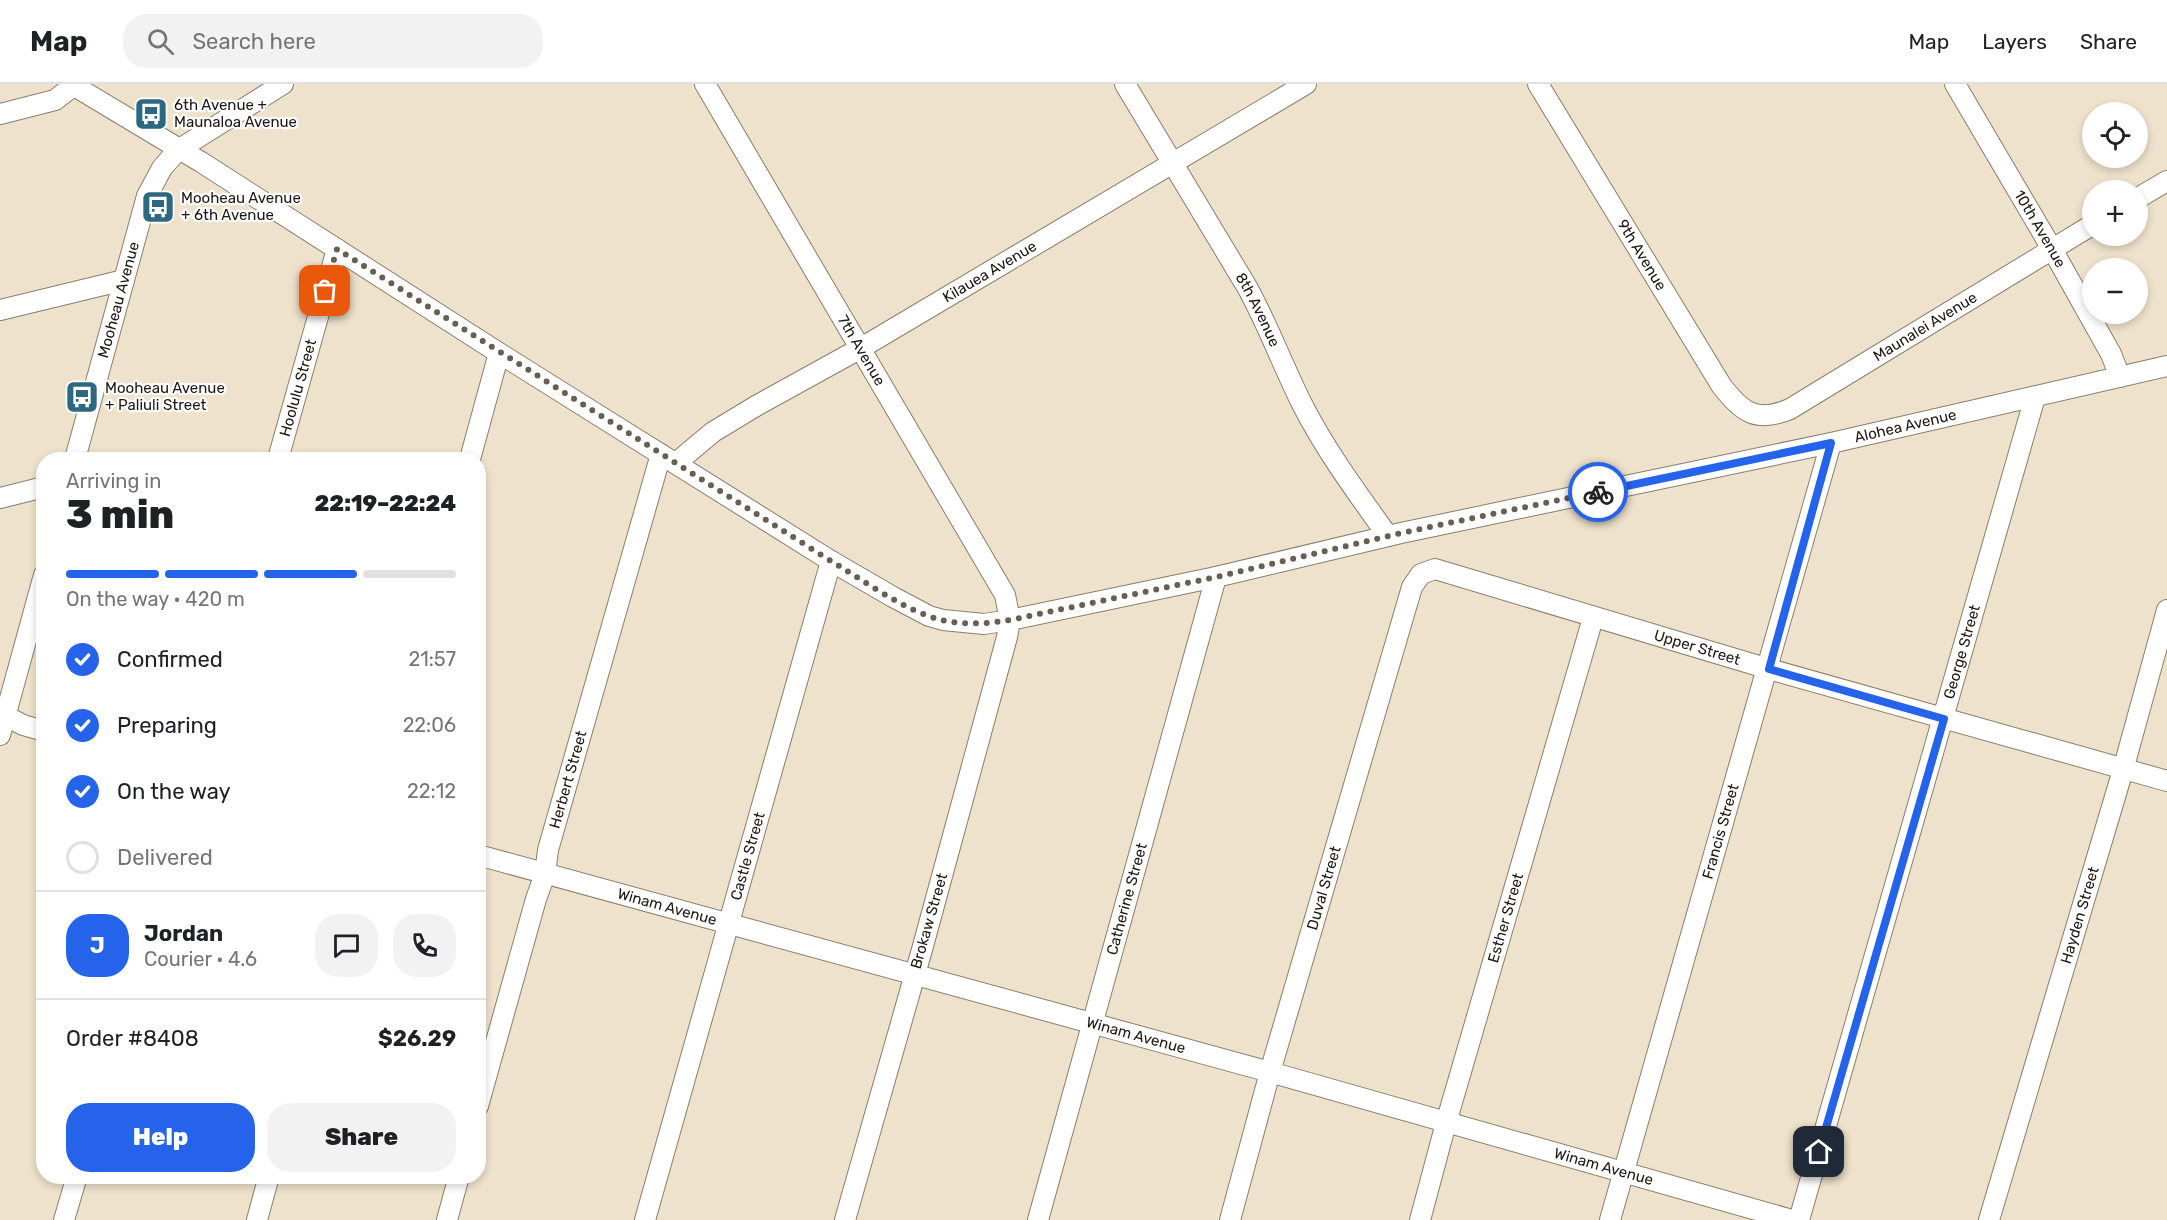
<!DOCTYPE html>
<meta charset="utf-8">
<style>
body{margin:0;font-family:Rubik,sans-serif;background:#f2f2f2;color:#202124;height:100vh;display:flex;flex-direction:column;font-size:22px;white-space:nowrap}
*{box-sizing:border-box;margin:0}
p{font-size:20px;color:#757577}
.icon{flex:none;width:33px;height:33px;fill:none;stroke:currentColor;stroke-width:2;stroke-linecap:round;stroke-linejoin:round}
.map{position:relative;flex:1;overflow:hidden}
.drawer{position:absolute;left:36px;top:368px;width:450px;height:732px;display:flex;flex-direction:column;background:#fff;border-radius:24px;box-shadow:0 3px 9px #0003}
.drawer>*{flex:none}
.fabs{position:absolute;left:2082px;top:18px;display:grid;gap:12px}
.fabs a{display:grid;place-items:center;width:66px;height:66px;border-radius:50%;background:#fff;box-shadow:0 3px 9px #0003;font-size:30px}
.pin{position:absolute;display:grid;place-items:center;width:51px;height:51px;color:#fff;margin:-26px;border-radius:12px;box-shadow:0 3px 9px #0006}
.courier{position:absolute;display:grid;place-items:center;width:60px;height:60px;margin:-30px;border:4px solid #2563eb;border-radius:50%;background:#fff;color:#222;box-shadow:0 2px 8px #0007}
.head em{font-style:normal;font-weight:800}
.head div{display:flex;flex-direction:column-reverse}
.head{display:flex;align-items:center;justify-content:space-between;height:102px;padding:0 30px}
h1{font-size:39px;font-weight:800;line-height:45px}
.bar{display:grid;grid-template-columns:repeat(4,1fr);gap:9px 6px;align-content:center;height:72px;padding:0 30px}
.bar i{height:8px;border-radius:4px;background:#e0e0e0}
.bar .on{background:#2563eb}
.bar p{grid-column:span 4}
.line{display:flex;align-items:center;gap:15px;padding:0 30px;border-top:2px solid #e0e0e0}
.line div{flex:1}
.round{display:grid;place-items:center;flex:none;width:63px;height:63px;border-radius:24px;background:#f2f2f2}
ol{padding:0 30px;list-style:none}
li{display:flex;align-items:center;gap:18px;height:66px}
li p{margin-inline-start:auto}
li .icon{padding:6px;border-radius:50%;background:#2563eb;color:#fff;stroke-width:4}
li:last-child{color:#757577}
li i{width:33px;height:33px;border:3px solid #e0e0e0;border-radius:50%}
.button{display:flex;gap:12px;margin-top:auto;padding:12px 30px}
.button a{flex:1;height:69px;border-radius:24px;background:#2563eb;color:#fff;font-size:24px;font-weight:800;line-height:69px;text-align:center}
.button a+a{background:#f2f2f2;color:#202124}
header{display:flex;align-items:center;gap:36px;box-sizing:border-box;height:84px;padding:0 30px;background:#fff;border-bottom:2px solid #e0e0e0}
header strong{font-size:28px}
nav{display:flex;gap:33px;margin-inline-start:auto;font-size:21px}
.search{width:420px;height:54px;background:#f2f2f2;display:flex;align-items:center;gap:15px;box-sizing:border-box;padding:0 21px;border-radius:24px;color:#757577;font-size:22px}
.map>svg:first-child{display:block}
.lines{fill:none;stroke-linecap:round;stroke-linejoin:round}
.minor-casing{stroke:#8a7e6a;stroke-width:22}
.minor{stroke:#fff;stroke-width:20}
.done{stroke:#665f52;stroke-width:6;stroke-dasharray:0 10.8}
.route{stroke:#2563eb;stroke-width:8}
.labels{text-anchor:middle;stroke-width:4.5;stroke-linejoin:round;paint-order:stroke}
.poi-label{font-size:15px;fill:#1d1811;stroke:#fff;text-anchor:start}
.street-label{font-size:15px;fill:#1d1811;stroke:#fff}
</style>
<header>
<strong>Map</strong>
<div class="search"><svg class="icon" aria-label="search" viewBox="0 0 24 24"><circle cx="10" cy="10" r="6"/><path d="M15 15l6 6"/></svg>Search here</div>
<nav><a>Map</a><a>Layers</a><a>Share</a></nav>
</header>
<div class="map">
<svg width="2167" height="1136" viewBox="0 0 2167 1136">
<rect width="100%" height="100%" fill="#efe2cc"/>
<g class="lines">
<defs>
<g id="minor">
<path id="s1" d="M71 0 201 78 499 269 831 477 893 513 929 532 943 536 984 540 1010 536 1216 493 1401 449 1831 359 2167 282"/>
<path id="s2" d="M705 0 1005 511 1010 536 1007 553 923 862 845 1136"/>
<path id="s3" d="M1125 0 1247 203C1268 241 1283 282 1302 320 1326 367 1357 409 1388 452"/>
<path id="s4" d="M1538 0 1721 301C1742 329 1757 339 1790 325L2092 141"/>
<path id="s5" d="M1955 0 2052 165 2111 270 2120 293"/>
<path d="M0 30 55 16 73 2"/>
<path d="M2138 114 2167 97"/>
<path d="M0 226 124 196"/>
<path id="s6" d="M75 375 147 112 162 84 178 66 283 0"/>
<path id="s7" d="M278 375 337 165"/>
<path d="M470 375 499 269"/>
<path id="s8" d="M676 379 713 348 756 322 861 264 1306 0"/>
<path d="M0 414 44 403"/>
<path d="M0 629 23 641 44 647"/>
<path d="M0 651 44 491"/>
<path id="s9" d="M478 771 1270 988 1792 1136"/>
<path id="s10" d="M478 1022 536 815 545 790 548 766 661 370"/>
<path d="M64 1136 77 1092"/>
<path d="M257 1136 269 1092"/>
<path d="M447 1136 459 1092"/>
<path id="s11" d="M645 1136 831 477"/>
<path id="s12" d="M1038 1136 1216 493"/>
<path id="s13" d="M1230 1136 1270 988 1412 503 1421 490 1435 485 1769 585 2167 697"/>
<path id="s14" d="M1420 1136 1446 1039 1593 534"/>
<path id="s15" d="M1610 1136 1831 359"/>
<path id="s16" d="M1799 1136 2035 313"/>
<path id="s17" d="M1989 1136 2123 686 2167 526"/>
</g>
</defs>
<use href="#minor" class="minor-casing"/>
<use href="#minor" class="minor"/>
</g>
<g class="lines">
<path class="done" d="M325 207 337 165 831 477C863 496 905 527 941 536 964 541 987 540 1010 536L1216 493 1401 449 1598 408"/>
<path class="route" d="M1598 408 1831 359 1769 585 1944 635 1819 1068"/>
</g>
<defs>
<symbol id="bus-square" viewBox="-11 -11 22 22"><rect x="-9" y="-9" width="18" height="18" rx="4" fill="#2c6980" stroke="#fff"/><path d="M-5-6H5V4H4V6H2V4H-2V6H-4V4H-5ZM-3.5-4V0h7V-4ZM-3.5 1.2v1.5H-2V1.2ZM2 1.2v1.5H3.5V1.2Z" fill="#fff"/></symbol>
</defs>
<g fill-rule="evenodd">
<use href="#bus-square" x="132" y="11" width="38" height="38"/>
<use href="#bus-square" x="139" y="104" width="38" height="38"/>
<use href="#bus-square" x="63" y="294" width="38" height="38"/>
</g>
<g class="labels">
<g class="poi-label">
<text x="174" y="26">6th Avenue +<tspan x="174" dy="17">Maunaloa Avenue</tspan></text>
<text x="181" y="119">Mooheau Avenue<tspan x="181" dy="17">+ 6th Avenue</tspan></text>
<text x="105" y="309">Mooheau Avenue<tspan x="105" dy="17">+ Paliuli Street</tspan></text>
</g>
<g class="street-label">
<text dy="5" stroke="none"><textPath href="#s5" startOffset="168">10th Avenue</textPath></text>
<text dy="5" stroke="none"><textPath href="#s4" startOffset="200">9th Avenue</textPath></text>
<text dy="5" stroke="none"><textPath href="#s8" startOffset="368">Kilauea Avenue</textPath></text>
<text dy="5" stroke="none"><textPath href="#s6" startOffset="165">Mooheau Avenue</textPath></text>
<text dy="5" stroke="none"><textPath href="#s3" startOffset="262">8th Avenue</textPath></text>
<text dy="5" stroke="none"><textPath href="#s4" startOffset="592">Maunalei Avenue</textPath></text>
<text dy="5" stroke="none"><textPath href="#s2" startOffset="309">7th Avenue</textPath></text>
<text dy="5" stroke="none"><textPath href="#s7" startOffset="74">Hoolulu Street</textPath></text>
<text dy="5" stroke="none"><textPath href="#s1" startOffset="2008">Alohea Avenue</textPath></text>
<text dy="5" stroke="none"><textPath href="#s13" startOffset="963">Upper Street</textPath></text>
<text dy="5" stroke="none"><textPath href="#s16" startOffset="591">George Street</textPath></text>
<text dy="5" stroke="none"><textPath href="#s10" startOffset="339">Herbert Street</textPath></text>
<text dy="5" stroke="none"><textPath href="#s15" startOffset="404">Francis Street</textPath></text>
<text dy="5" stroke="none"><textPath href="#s11" startOffset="378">Castle Street</textPath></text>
<text dy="5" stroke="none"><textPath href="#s13" startOffset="345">Duval Street</textPath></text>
<text dy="5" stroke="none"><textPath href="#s12" startOffset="333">Catherine Street</textPath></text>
<text dy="5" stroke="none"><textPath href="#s9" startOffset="196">Winam Avenue</textPath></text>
<text dy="5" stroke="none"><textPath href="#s17" startOffset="318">Hayden Street</textPath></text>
<text dy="5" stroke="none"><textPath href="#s14" startOffset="314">Esther Street</textPath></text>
<text transform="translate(929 837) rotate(-74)" y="5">Brokaw Street</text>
<text dy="5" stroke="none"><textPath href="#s9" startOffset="682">Winam Avenue</textPath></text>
<text dy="5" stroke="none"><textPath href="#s9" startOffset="1168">Winam Avenue</textPath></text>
</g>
</g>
</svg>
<div class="fabs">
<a><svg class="icon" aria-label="locate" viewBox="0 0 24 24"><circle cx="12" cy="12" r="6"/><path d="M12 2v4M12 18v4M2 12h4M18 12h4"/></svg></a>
<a>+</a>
<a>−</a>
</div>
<div class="pin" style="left:325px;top:207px;background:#ea580c"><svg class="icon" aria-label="bag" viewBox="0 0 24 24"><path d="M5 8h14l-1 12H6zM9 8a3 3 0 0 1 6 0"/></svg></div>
<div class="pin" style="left:1819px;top:1068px;background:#1f2937"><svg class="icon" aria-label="home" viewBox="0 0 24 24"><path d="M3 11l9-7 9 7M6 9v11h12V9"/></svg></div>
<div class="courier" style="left:1598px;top:408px"><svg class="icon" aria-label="bike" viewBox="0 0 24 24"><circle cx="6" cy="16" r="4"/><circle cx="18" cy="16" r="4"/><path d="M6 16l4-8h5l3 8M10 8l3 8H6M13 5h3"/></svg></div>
<section class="drawer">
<div class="head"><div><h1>3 min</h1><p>Arriving in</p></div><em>22:19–22:24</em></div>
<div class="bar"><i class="on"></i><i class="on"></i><i class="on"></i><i></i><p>On the way · 420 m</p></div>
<ol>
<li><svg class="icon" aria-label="check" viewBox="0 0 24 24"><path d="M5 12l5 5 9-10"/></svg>Confirmed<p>21:57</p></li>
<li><svg class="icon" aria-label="check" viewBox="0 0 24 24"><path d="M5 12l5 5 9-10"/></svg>Preparing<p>22:06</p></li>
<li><svg class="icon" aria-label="check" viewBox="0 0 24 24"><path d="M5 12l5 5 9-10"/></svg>On the way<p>22:12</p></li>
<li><i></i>Delivered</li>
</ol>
<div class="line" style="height:108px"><b class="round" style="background:#2563eb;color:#fff">J</b><div><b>Jordan</b><p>Courier · 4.6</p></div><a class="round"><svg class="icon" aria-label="chat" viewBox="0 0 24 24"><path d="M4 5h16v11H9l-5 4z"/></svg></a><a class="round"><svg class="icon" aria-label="phone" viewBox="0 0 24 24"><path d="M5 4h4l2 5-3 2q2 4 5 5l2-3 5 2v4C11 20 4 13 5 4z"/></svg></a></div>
<div class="line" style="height:78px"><div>Order #8408</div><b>$26.29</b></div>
<div class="button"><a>Help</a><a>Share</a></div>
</section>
</div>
